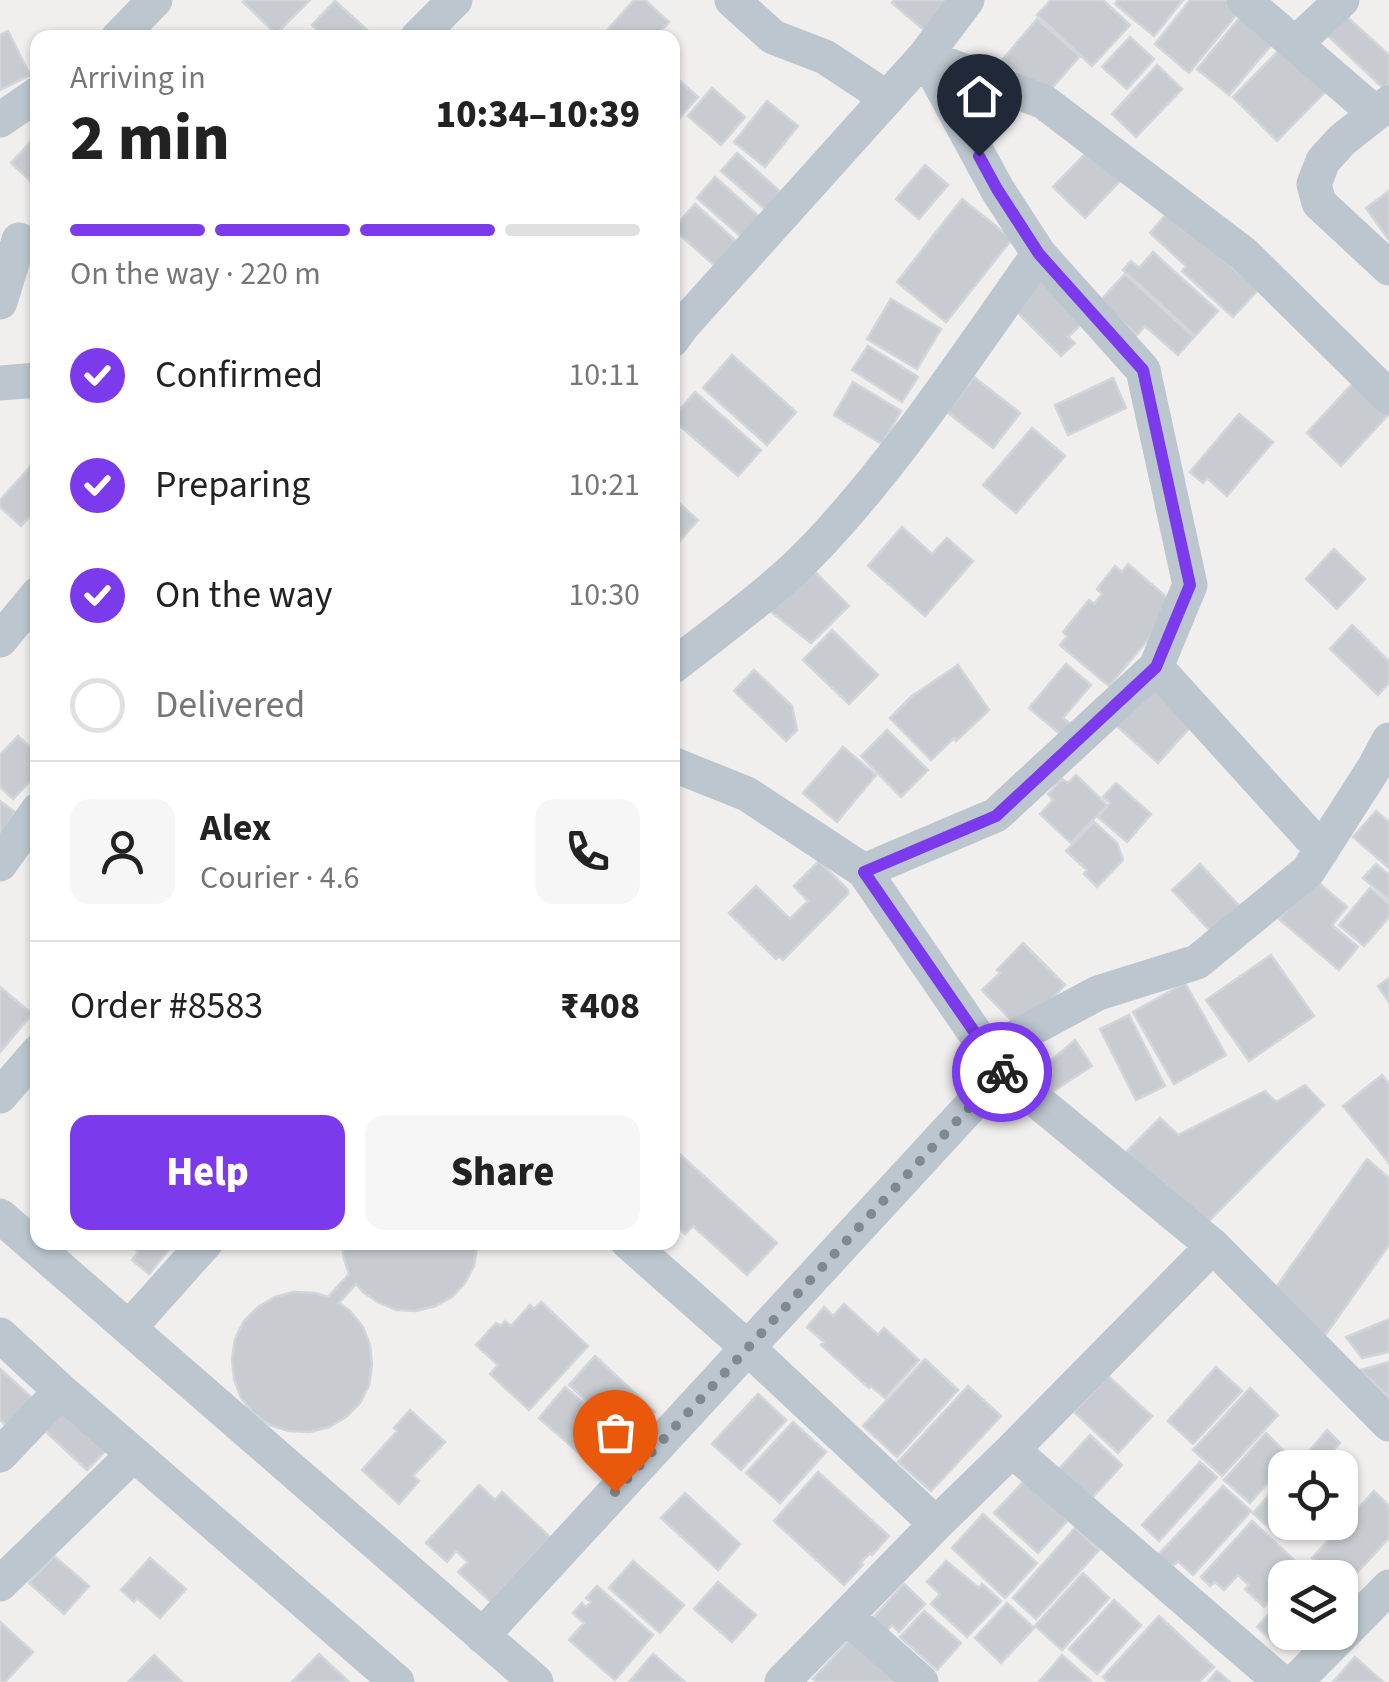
<!DOCTYPE html>
<meta charset="utf-8">
<style>
body{margin:0;font-family:"Source Sans 3",sans-serif;background:#f6f6f6;color:#222;height:100vh;display:flex;flex-direction:column;font-size:38px;white-space:nowrap}
*{box-sizing:border-box;margin:0}
p{font-size:32px;color:#767676}
.icon{flex:none;width:55px;height:55px;fill:none;stroke:currentColor;stroke-width:2;stroke-linecap:round;stroke-linejoin:round}
.map{position:relative;flex:1;overflow:hidden}
.details{position:absolute;left:30px;top:30px;width:650px;height:1220px;display:flex;flex-direction:column;background:#fff;border-radius:20px;box-shadow:0 2px 8px #0004}
.details>*{flex:none}
.buttons{position:absolute;left:1268px;top:1450px;display:grid;gap:20px}
.buttons a{display:grid;place-items:center;width:90px;height:90px;border-radius:20px;background:#fff;box-shadow:0 2px 8px #0004;font-size:50px}
.pin{position:absolute;display:grid;place-items:center;width:85px;height:85px;color:#fff;margin:-102px -42px;border-radius:50% 50% 50% 0;rotate:-45deg;box-shadow:0 0 10px #0007}
.pin .icon{rotate:45deg}
.courier{position:absolute;display:grid;place-items:center;width:100px;height:100px;margin:-50px;border:8px solid #7c3aed;border-radius:50%;background:#fff;color:#222;box-shadow:0 2px 12px #0007}
.summary em{font-style:normal;font-weight:800}
.summary div{display:flex;flex-direction:column-reverse}
.summary{display:flex;align-items:center;justify-content:space-between;height:170px;padding:0 40px}
h1{font-size:65px;font-weight:800;line-height:75px}
.bar{display:grid;grid-template-columns:repeat(4,1fr);gap:15px 10px;align-content:center;height:120px;padding:0 40px}
.bar i{height:12px;border-radius:8px;background:#e0e0e0}
.bar .current{background:#7c3aed}
.bar p{grid-column:span 4}
.line{display:flex;align-items:center;gap:25px;padding:0 40px;border-top:2px solid #e0e0e0}
.line div{flex:1}
.round{display:grid;place-items:center;flex:none;width:105px;height:105px;border-radius:20px;background:#f6f6f6}
ol{padding:0 40px;list-style:none}
li{display:flex;align-items:center;gap:30px;height:110px}
li p{margin-inline-start:auto}
li .icon{padding:10px;border-radius:50%;background:#7c3aed;color:#fff;stroke-width:4}
li:last-child{color:#767676}
li i{width:55px;height:55px;border:5px solid #e0e0e0;border-radius:50%}
.primary-button{display:flex;gap:20px;margin-top:auto;padding:20px 40px}
.primary-button a{flex:1;height:115px;border-radius:20px;background:#7c3aed;color:#fff;font-size:40px;font-weight:800;line-height:115px;text-align:center}
.primary-button a+a{background:#f6f6f6;color:#222}
.map>svg:first-child{display:block}
.building{fill:#c8ccd1;stroke:#d2d5da;stroke-width:2.5}
.lines{fill:none;stroke-linecap:round;stroke-linejoin:round}
.minor{stroke:#bbc6ce;stroke-width:35}
.done{stroke:#818990;stroke-width:10;stroke-dasharray:0 18}
.route{stroke:#7c3aed;stroke-width:12}
</style>
<div class="map">
<svg width="1389" height="1682" viewBox="0 0 1389 1682">
<rect width="100%" height="100%" fill="#f1eeee"/>
<path class="building" d="M245 0H310L276 34 243 2Z
M634 0H645L669 22 655 38H604L602 36Z
M895 0H952L925 31 892 3Z
M1051 0H1103L1130 25 1092 66 1037 15Z
M1118 0H1183L1154 36 1115 4Z
M1190 0H1229L1241 9 1189 73 1155 44Z
M335 1 376 38H325L312 25Z
M1245 11 1277 38 1229 95 1197 69Z
M1346 16 1389 55V85L1385 90 1328 36Z
M1037 19 1080 56 1045 96 1003 59Z
M8 31 30 75 0 90V35Z
M1130 37 1154 59 1127 89 1102 67Z
M1282 47 1326 91 1277 141 1233 97Z
M1157 65 1182 89 1136 137 1112 114Z
M672 74 698 97 676 122 672 119Z
M712 88 745 117 721 145 688 116Z
M767 101 798 126 765 167 734 142Z
M38 134V188L11 163Z
M1089 150 1120 181 1085 218 1053 187Z
M737 153 784 195 768 212 721 171Z
M925 165 948 185 919 219 896 199Z
M715 177 764 221 747 242 697 198Z
M1389 191V240L1366 208Z
M962 199 1012 239 946 322 897 282Z
M695 204 745 249 723 273 673 229Z
M1170 210 1258 290 1233 317 1182 271 1186 266 1150 233Z
M1153 252 1218 311 1195 336 1123 270 1131 261 1139 268Z
M1125 274 1194 337 1178 355 1145 326 1137 335 1100 301Z
M1042 277 1085 320 1068 337 1075 343 1061 356 1012 307Z
M891 299 941 329 917 369 867 339Z
M868 346 918 377 902 402 852 370Z
M732 355 796 412 767 445 703 388Z
M974 377 1020 413 993 448 947 412Z
M1113 378 1126 408 1068 435 1055 405Z
M853 382 901 411 882 444 834 415Z
M1353 383 1388 415 1341 466 1307 433Z
M695 392 761 450 738 476 672 419Z
M1239 414 1273 442 1227 496 1207 478 1203 483 1190 472Z
M1032 428 1065 456 1016 513 983 485Z
M38 458V507L21 526 0 507V500Z
M672 497 698 520 677 544 672 540Z
M902 527 932 554 947 538 973 561 925 616 868 566Z
M1334 549 1365 579 1337 609 1306 579Z
M804 561 849 606 811 643 761 604Z
M1128 564 1171 601 1168 616 1109 686 1060 645 1067 636 1063 632 1089 600 1094 604 1102 594 1097 589 1115 566 1122 572Z
M1352 625 1389 661V683L1378 695 1330 649Z
M832 630 878 675 849 704 803 660Z
M1066 664 1091 685 1063 718 1074 727 1065 738 1029 708Z
M958 665 989 710 956 741 954 738 931 760 890 718 912 696Z
M754 670 792 706 797 730 786 741 734 691Z
M1145 681 1193 724 1158 763 1110 720Z
M887 730 928 770 901 797 861 756Z
M18 736 38 754V773L13 799 0 787V755Z
M843 747 876 775 837 822 803 793Z
M1076 775 1107 805 1071 843 1040 814 1053 800 1048 794 1062 779 1068 783Z
M1116 783 1151 814 1127 842 1098 817 1110 803 1103 797Z
M0 801 15 812 0 837Z
M1376 811 1389 822V868L1353 837Z
M1094 822 1117 843 1123 860 1097 887 1084 874 1087 870 1066 851Z
M819 861 848 890V894L783 960 779 956 776 959 729 913 756 886 790 919 808 901 794 886Z
M1200 864 1245 912 1217 938 1172 890Z
M1376 864 1389 875V900L1363 878Z
M1313 878 1347 907 1332 925 1358 947 1339 970 1279 919Z
M1370 888 1389 904V917L1364 946 1339 925Z
M1023 943 1065 985 1036 1015 1016 1025 982 990 1000 973 997 970Z
M1271 955 1314 1016 1249 1061 1206 1000Z
M1389 978V1002L1378 986Z
M1185 983 1226 1055 1174 1084 1133 1012Z
M0 987 32 1014 0 1052Z
M1129 1015 1165 1086 1136 1100 1100 1029Z
M1075 1040 1092 1066 1044 1097 1025 1082Z
M1382 1075 1389 1084V1163L1343 1106Z
M1305 1085 1324 1105 1200 1230 1124 1154 1160 1118 1178 1135 1265 1091 1276 1102Z
M672 1147 777 1243 747 1275 693 1226 685 1234 672 1223Z
M1367 1159 1389 1178V1245L1319 1344 1270 1296Z
M126 1242H175L149 1274 132 1260 138 1252Z
M342 1242H477V1247L474 1266 465 1283 452 1297 435 1306 416 1311 397 1310 379 1303 363 1292 356 1284 339 1303 350 1311 363 1327 370 1345 372 1365 369 1385 360 1403 346 1417 329 1427 310 1432 289 1431 270 1425 253 1413 241 1398 234 1379 232 1359 235 1339 244 1321 258 1307 275 1297 294 1292 315 1293 328 1297 349 1274 344 1259Z
M541 1302 588 1346 529 1410 490 1374 498 1365 476 1345 496 1323 501 1326 505 1321 511 1326 530 1305 534 1309Z
M844 1304 878 1335 884 1328 919 1360 885 1398 871 1386 869 1388 821 1345 824 1342 807 1327 824 1307 833 1316Z
M1389 1319V1352L1362 1358 1346 1337Z
M595 1356 655 1412 629 1441 569 1385Z
M925 1359 958 1390 897 1457 863 1426Z
M1389 1362V1397L1360 1370Z
M1216 1367 1242 1391 1193 1444 1168 1421Z
M0 1369 38 1403 13 1431 0 1420Z
M1108 1376 1152 1416 1118 1453 1074 1412Z
M968 1386 1001 1416 931 1491 898 1462Z
M565 1387 597 1414 588 1423 613 1445 595 1467 539 1418Z
M1250 1388 1278 1415 1222 1476 1193 1450Z
M758 1394 786 1420 741 1470 712 1444Z
M67 1408 109 1447 87 1470 45 1431Z
M410 1410 445 1442 413 1476 419 1481 399 1504 362 1470 397 1431 394 1428Z
M793 1422 826 1452 780 1503 746 1473Z
M1327 1430 1340 1443 1322 1463 1327 1468H1295Z
M1266 1433 1289 1456 1285 1461 1286 1462 1250 1503 1224 1480Z
M1090 1435 1122 1465 1092 1498 1059 1469Z
M1200 1462 1217 1477 1159 1541 1142 1525Z
M818 1472 889 1536 872 1555 870 1553 860 1563 863 1565 844 1585 774 1521Z
M1285 1478V1522H1294L1280 1538 1253 1513Z
M1025 1480 1068 1520 1038 1553 994 1513Z
M479 1485 495 1500 502 1492 550 1537 491 1602 458 1572 468 1562 456 1551 447 1562 426 1543Z
M1223 1486 1251 1511 1193 1575 1178 1561 1172 1567 1158 1555Z
M1374 1491 1389 1506V1538L1344 1587 1340 1584V1578H1333L1312 1558Z
M685 1493 740 1544 718 1570 661 1518Z
M983 1514 1037 1563 1005 1598 952 1548Z
M1252 1521 1304 1569 1296 1578H1285V1589L1271 1604 1268 1602 1264 1607 1245 1589 1249 1585 1238 1575 1224 1590 1215 1582 1210 1586 1201 1577Z
M1075 1528 1099 1550 1036 1619 1013 1598Z
M54 1556 89 1586 64 1614 29 1583Z
M150 1558 186 1589 160 1618 137 1598 134 1602 121 1590Z
M633 1561 684 1605 660 1633 609 1588Z
M946 1561 979 1588 982 1584 1001 1601 967 1637 931 1604 940 1594 927 1582Z
M1083 1573 1109 1598 1062 1650 1035 1626Z
M718 1582 756 1615 732 1642 694 1609Z
M904 1584 925 1604 899 1632 892 1625 887 1631 873 1618Z
M597 1586 653 1635 615 1680 569 1640 584 1623 573 1613 582 1603 586 1607 591 1602 586 1598Z
M1285 1596V1632H1291L1278 1646 1257 1627Z
M1114 1600 1141 1625 1097 1674 1069 1649Z
M1007 1603 1034 1628 1001 1663 975 1638Z
M924 1611 961 1643 937 1670 900 1637Z
M1159 1616 1214 1667 1199 1682H1108L1103 1677Z
M0 1622 33 1652 5 1682H0Z
M854 1635 906 1682H817L813 1679Z
M319 1654 349 1682H292Z
M653 1654 685 1682H629Z
M154 1655 182 1682H128Z
M1062 1655 1091 1681 1090 1682H1039Z
M1355 1657 1383 1682H1333Z
M1217 1671 1230 1682H1208Z"/>
<g class="lines">
<path class="minor" d="M732 0 773 37 825 57 887 98
M1244 0 1375 113
M118 38 155 0
M417 38 455 0
M1295 44 1342 0
M1389 103 1342 140 1323 161 1314 184 1319 203 1389 268
M0 120 38 94
M0 302 19 240
M672 340 682 326 925 56 967 0
M0 383 38 380
M0 640 38 594
M672 667C720 629 776 590 818 545 901 457 968 353 1039 254
M672 764 747 794 864 871 1001 1071
M1322 850 1156 667 1190 585 1143 370 1039 254 997 189 925 56 1044 102 1244 254 1389 397
M0 864 38 810
M864 871 996 815 1156 667
M988 1052 1098 993 1197 962 1308 871 1374 768 1389 740
M0 1096 38 1052
M0 1216 536 1682
M628 1242 748 1348 936 1524 782 1682
M130 1327 206 1242
M0 1335 61 1391 397 1682
M1012 1450 1213 1246
M0 1455 61 1391
M936 1524 1012 1450 1281 1682
M0 1584 134 1454
M846 1616 921 1682
M482 1636 1002 1072 1213 1246 1389 1424
M1295 1682 1389 1587"/>
</g>
<g class="lines">
<path class="done" d="M615 1492 1002 1072"/>
<path class="route" d="M979 156 997 189 1039 254 1143 370 1190 585 1156 667 996 816 864 872 1002 1072"/>
</g>
</svg>
<div class="buttons">
<a><svg class="icon" aria-label="locate" viewBox="0 0 24 24"><circle cx="12" cy="12" r="6"/><path d="M12 2v4M12 18v4M2 12h4M18 12h4"/></svg></a>
<a><svg class="icon" aria-label="layers" viewBox="0 0 24 24"><path d="M12 4l9 5-9 5-9-5zM3 14l9 5 9-5"/></svg></a>
</div>
<div class="pin" style="left:615px;top:1492px;background:#ea580c"><svg class="icon" aria-label="bag" viewBox="0 0 24 24"><path d="M5 8h14l-1 12H6zM9 8a3 3 0 0 1 6 0"/></svg></div>
<div class="pin" style="left:979px;top:156px;background:#1f2937"><svg class="icon" aria-label="home" viewBox="0 0 24 24"><path d="M3 11l9-7 9 7M6 9v11h12V9"/></svg></div>
<div class="courier" style="left:1002px;top:1072px"><svg class="icon" aria-label="bike" viewBox="0 0 24 24"><circle cx="6" cy="16" r="4"/><circle cx="18" cy="16" r="4"/><path d="M6 16l4-8h5l3 8M10 8l3 8H6M13 5h3"/></svg></div>
<section class="details">
<div class="summary"><div><h1>2 min</h1><p>Arriving in</p></div><em>10:34–10:39</em></div>
<div class="bar"><i class="current"></i><i class="current"></i><i class="current"></i><i></i><p>On the way · 220 m</p></div>
<ol>
<li><svg class="icon" aria-label="check" viewBox="0 0 24 24"><path d="M5 12l5 5 9-10"/></svg>Confirmed<p>10:11</p></li>
<li><svg class="icon" aria-label="check" viewBox="0 0 24 24"><path d="M5 12l5 5 9-10"/></svg>Preparing<p>10:21</p></li>
<li><svg class="icon" aria-label="check" viewBox="0 0 24 24"><path d="M5 12l5 5 9-10"/></svg>On the way<p>10:30</p></li>
<li><i></i>Delivered</li>
</ol>
<div class="line" style="height:180px"><a class="round"><svg class="icon" aria-label="person" viewBox="0 0 24 24"><circle cx="12" cy="8" r="4"/><path d="M4 21q1-7 8-7t8 7"/></svg></a><div><b>Alex</b><p>Courier · 4.6</p></div><a class="round"><svg class="icon" aria-label="phone" viewBox="0 0 24 24"><path d="M5 4h4l2 5-3 2q2 4 5 5l2-3 5 2v4C11 20 4 13 5 4z"/></svg></a></div>
<div class="line" style="height:130px"><div>Order #8583</div><b>₹408</b></div>
<div class="primary-button"><a>Help</a><a>Share</a></div>
</section>
</div>
